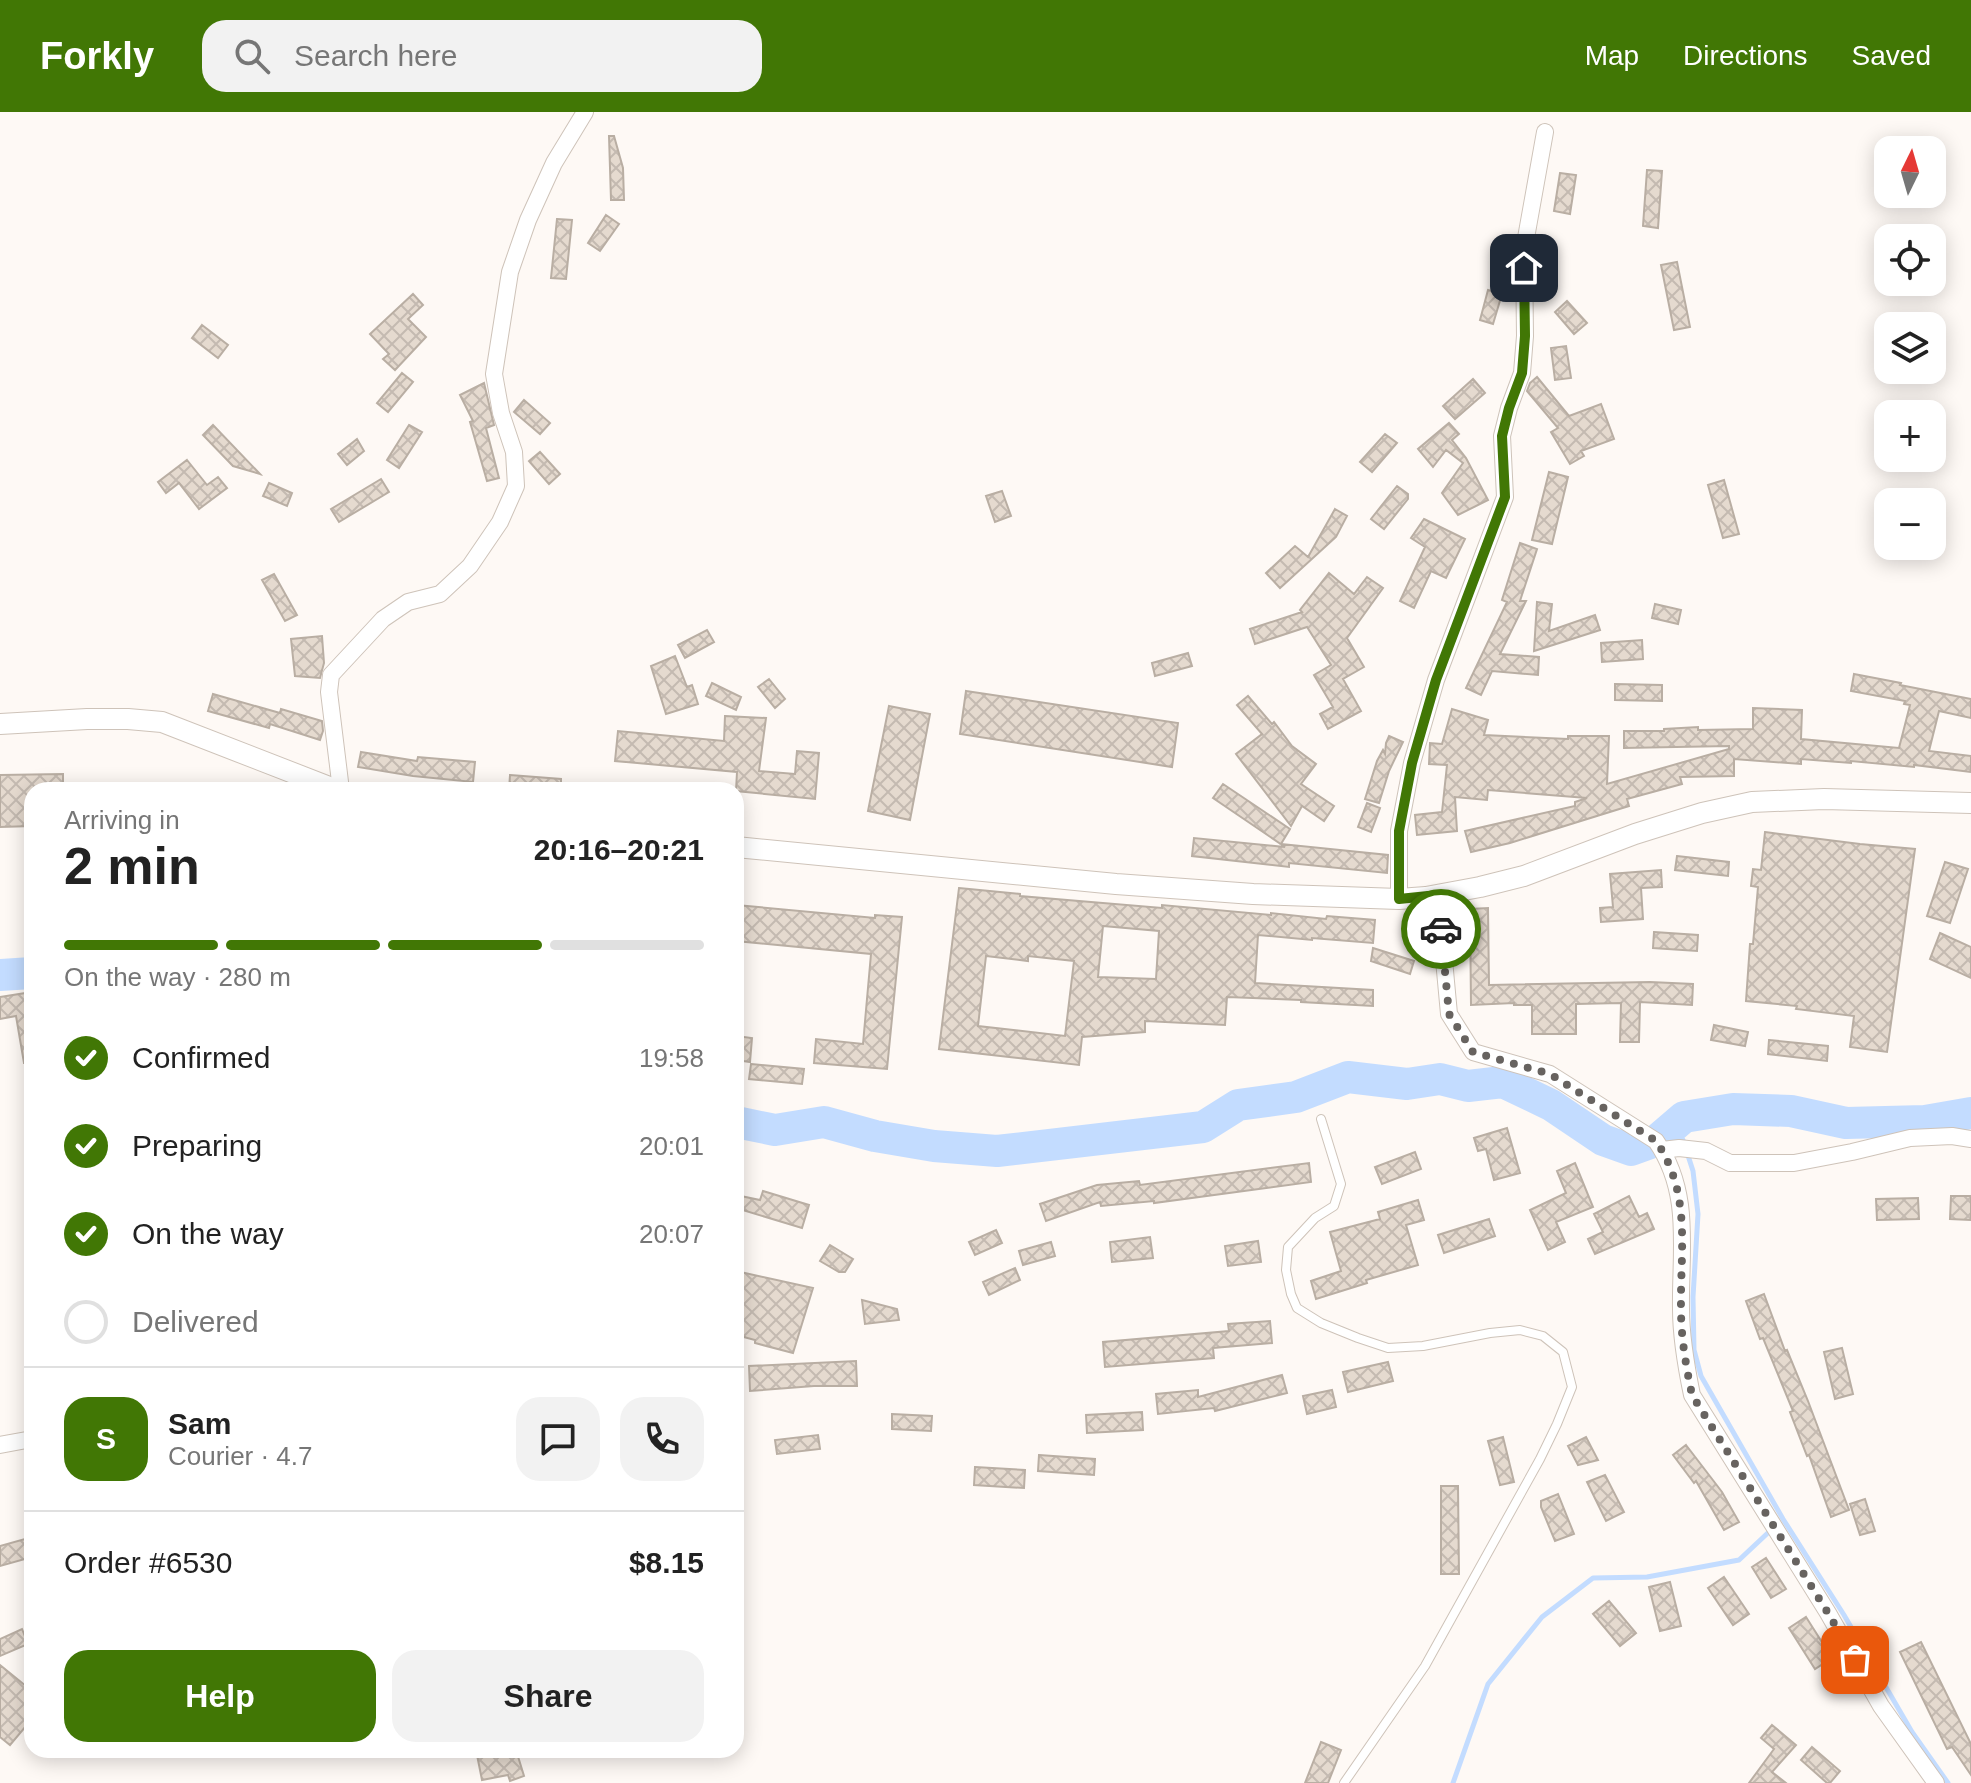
<!DOCTYPE html>
<meta charset="utf-8">
<style>
body{margin:0;font-family:Helvetica,sans-serif;background:#f2f2f2;color:#222;height:100vh;display:flex;flex-direction:column;font-size:30px;white-space:nowrap}
*{box-sizing:border-box;margin:0}
p{font-size:26px;color:#767676}
.icon{flex:none;width:44px;height:44px;fill:none;stroke:currentColor;stroke-width:2;stroke-linecap:round;stroke-linejoin:round}
.map{position:relative;flex:1;overflow:hidden}
.details{position:absolute;left:24px;top:670px;width:720px;height:976px;display:flex;flex-direction:column;background:#fff;border-radius:24px;box-shadow:0 4px 20px #0003}
.details>*{flex:none}
.needle{width:52px;rotate:5deg}
.fabs{position:absolute;left:1874px;top:24px;display:grid;gap:16px}
.fabs a{display:grid;place-items:center;width:72px;height:72px;border-radius:16px;background:#fff;box-shadow:0 4px 20px #0003;font-size:40px}
.pin{position:absolute;display:grid;place-items:center;width:68px;height:68px;color:#fff;margin:-34px;border-radius:16px;box-shadow:0 4px 12px #0006}
.courier{position:absolute;display:grid;place-items:center;width:80px;height:80px;margin:-40px;border:6px solid #417705;border-radius:50%;background:#fff;color:#222;box-shadow:0 2px 10px #0007}
.head em{font-style:normal;font-weight:600}
.head div{display:flex;flex-direction:column-reverse}
.head{display:flex;align-items:center;justify-content:space-between;height:136px;padding:0 40px}
h1{font-size:52px;font-weight:600;line-height:60px}
.bar{display:grid;grid-template-columns:repeat(4,1fr);gap:12px 8px;align-content:center;height:96px;padding:0 40px}
.bar i{height:10px;border-radius:6px;background:#e0e0e0}
.bar .current{background:#417705}
.bar p{grid-column:span 4}
.line{display:flex;align-items:center;gap:20px;padding:0 40px;border-top:2px solid #e0e0e0}
.line div{flex:1}
.round{display:grid;place-items:center;flex:none;width:84px;height:84px;border-radius:24px;background:#f2f2f2}
ol{padding:0 40px;list-style:none}
li{display:flex;align-items:center;gap:24px;height:88px}
li p{margin-inline-start:auto}
li .icon{padding:8px;border-radius:50%;background:#417705;color:#fff;stroke-width:4}
li:last-child{color:#767676}
li i{width:44px;height:44px;border:4px solid #e0e0e0;border-radius:50%}
.button{display:flex;gap:16px;margin-top:auto;padding:16px 40px}
.button a{flex:1;height:92px;border-radius:24px;background:#417705;color:#fff;font-size:32px;font-weight:600;line-height:92px;text-align:center}
.button a+a{background:#f2f2f2;color:#222}
header{display:flex;align-items:center;gap:48px;box-sizing:border-box;height:112px;padding:0 40px;background:#417705;color:#fff}
header strong{font-size:38px}
nav{display:flex;gap:44px;margin-inline-start:auto;font-size:28px}
.search{width:560px;height:72px;background:#f2f2f2;display:flex;align-items:center;gap:20px;box-sizing:border-box;padding:0 28px;border-radius:24px;color:#767676;font-size:30px}
.map>svg:first-child{display:block}
.lines{fill:none;stroke-linecap:round;stroke-linejoin:round}
.stream{stroke:#c3dcff;stroke-width:5}
.river{stroke:#c3dcff;stroke-width:32}
.building{fill:url(#building-cross-hatch);stroke:#b9aea3;stroke-width:2;fill-rule:evenodd}
.service-casing{stroke:#cec3b9;stroke-width:10}
.minor-casing{stroke:#cec3b9;stroke-width:18}
.tertiary-casing{stroke:#cec3b9;stroke-width:22}
.service{stroke:#fff;stroke-width:8}
.minor{stroke:#fff;stroke-width:16}
.tertiary{stroke:#fff;stroke-width:20}
.done{stroke:#676360;stroke-width:8;stroke-dasharray:0 14.4}
.route{stroke:#417705;stroke-width:10}
</style>
<header>
<strong>Forkly</strong>
<div class="search"><svg class="icon" aria-label="search" viewBox="0 0 24 24"><circle cx="10" cy="10" r="6"/><path d="M15 15l6 6"/></svg>Search here</div>
<nav><a>Map</a><a>Directions</a><a>Saved</a></nav>
</header>
<div class="map">
<svg width="1971" height="1671" viewBox="0 0 1971 1671">
<defs>
<pattern id="building-cross-hatch" width="8" height="8" patternUnits="userSpaceOnUse" patternTransform="scale(2)"><rect width="8" height="8" fill="#e5dacf"/><path d="M0 0l8 8M0 8l8-8" fill="none" stroke="#c4bab1"/></pattern>
</defs>
<rect width="100%" height="100%" fill="#fef9f5"/>
<g class="lines">
<path class="stream" d="M1664 1023 1683 1028 1693 1059 1698 1102 1693 1185 1694 1238 1701 1264 1783 1407 1844 1503 1912 1620 1948 1671
M1453 1671 1488 1572 1542 1505 1593 1466 1647 1465 1739 1448 1771 1418"/>
<path class="river" d="M0 863 32 861
M736 1010 775 1018 824 1010 875 1024 934 1034 997 1039 1203 1015 1238 993 1296 985 1348 965 1407 972 1440 967 1468 974 1503 970 1551 993 1603 1028 1631 1038 1656 1029 1684 1005 1733 997 1791 999 1846 1011 1925 1009 1971 1001"/>
</g>
<path class="building" d="M609 24H614L623 56 624 88H611Z
M1647 58 1662 59 1658 116 1643 114Z
M1560 61 1576 63 1570 102 1554 99Z
M606 103 619 112 600 139 588 131Z
M557 107 572 108 566 167 551 166Z
M1677 150 1690 215 1674 218 1661 153Z
M1488 178 1502 182 1493 212 1480 208Z
M413 182 423 193 408 207 426 225 395 258 383 247 389 242 370 222Z
M1567 189 1587 211 1574 222 1555 200Z
M202 213 228 233 218 246 192 226Z
M1566 234 1571 266 1555 268 1551 236Z
M402 261 413 270 388 300 377 291Z
M1537 265 1569 304 1601 292 1614 327 1581 339 1584 344 1570 352 1551 320 1558 316 1527 279 1530 271Z
M1473 267 1485 281 1455 307 1443 294Z
M484 271 494 313 486 316 499 366 487 369 470 310 473 309 460 283Z
M524 288 550 311 540 322 514 300Z
M1449 311 1459 322 1452 328 1466 346 1488 388 1458 403 1442 381 1463 351 1446 338 1433 355 1418 337Z
M213 313 260 362 233 354 203 323Z
M409 313 422 320 399 356 387 348Z
M1385 322 1397 331 1372 360 1360 350Z
M357 327 364 339 347 353 338 342Z
M540 340 560 362 549 372 529 349Z
M187 348 207 373 218 365 227 376 199 397 179 371 166 381 158 370Z
M1549 360 1568 365 1552 432 1532 428Z
M381 367 389 380 339 410 331 397Z
M1724 368 1739 422 1723 426 1708 373Z
M269 371 292 381 287 394 263 384Z
M1397 374 1408 382V387L1384 417 1371 407Z
M1002 379 1011 404 995 410 986 384Z
M1335 397 1347 404 1336 425 1280 476 1266 461 1295 434 1308 445Z
M1424 407 1465 427 1446 466 1431 459 1414 496 1400 489 1425 435 1411 426Z
M1520 431 1537 437 1520 489H1526L1500 542 1539 545 1538 563 1492 559 1481 583 1466 576 1507 490 1502 488Z
M1329 461 1354 482 1367 465 1383 476 1347 526 1364 555 1343 567 1361 599 1328 617 1320 602 1333 595 1314 563 1331 553 1307 515 1255 532 1250 517 1302 500 1300 498Z
M274 462 297 503 285 509 262 468Z
M1537 490 1552 492 1549 519 1595 503 1600 518 1534 539Z
M1655 492 1681 498 1678 512 1652 506Z
M707 518 714 530 685 546 678 533Z
M322 524 324 551 320 566 295 564 291 527Z
M1642 528 1643 547 1602 550 1601 531Z
M1188 541 1192 554 1155 564 1152 551Z
M675 544 687 575 692 573 698 592 666 602 651 554Z
M1854 562 1901 571 1900 573 1971 587V606L1939 599 1929 639 1971 644V660L1914 653V655L1851 649V651L1801 647V652L1734 647V664L1680 665 1682 672 1627 687 1629 694 1510 731 1471 740 1465 719 1575 694V690L1587 686 1488 678 1487 688 1455 685 1457 719 1417 723 1415 703 1442 700 1447 653 1429 652 1430 631 1442 632 1452 597 1488 608 1484 623 1568 627V624H1609L1607 672 1729 637V634L1624 636V619H1664V617L1698 615V618L1753 617V596L1802 598 1801 627 1899 636 1910 593 1904 592 1905 589 1851 579Z
M769 567 785 587 775 596 758 575Z
M712 571 741 585 736 598 706 584Z
M1615 572 1662 573V589L1615 588Z
M966 579 1178 611 1172 655 960 622Z
M213 582 280 601 281 597 322 609 323 619 320 628 270 612 269 616 208 599Z
M1248 584 1272 612 1274 610 1292 634 1316 652 1301 672 1334 694 1324 709 1302 694 1291 714 1236 642 1262 622 1237 593Z
M889 594 930 602 910 708 868 699Z
M725 604 766 606 759 659 795 662 797 639 819 641 815 687 736 679 737 660 615 649 618 619 724 629Z
M1389 624 1403 630 1389 659 1379 691 1365 687 1377 649 1383 638 1385 642 1386 631Z
M361 640 417 649 418 645 475 650 473 670 413 664 358 655Z
M63 662V678H32V714L0 715V663Z
M510 663 561 667V678H509Z
M1223 672 1290 717 1281 732 1388 743 1387 761 1289 751V755L1192 744 1194 726 1285 735 1213 686Z
M1367 691 1380 696 1371 720 1358 715Z
M1765 720 1860 732 1915 737 1887 940 1850 935 1854 904 1796 897 1797 894 1746 889 1750 832H1753L1758 775 1751 774 1753 757 1761 758Z
M1677 744 1729 750 1728 764 1675 758Z
M1945 750 1968 757 1950 811 1927 804Z
M1661 758 1662 775 1641 776 1643 807 1601 810 1600 796 1613 795 1610 762Z
M959 776 1020 782V784L1162 796V793L1271 803V801L1326 807 1327 804 1375 808 1373 831 1312 826V828L1258 823 1255 871 1373 878V894L1301 890V888L1227 885 1225 913 1145 909V920L1082 925 1079 953 939 937ZM1103 814 1159 819 1156 867 1098 865ZM986 844 1028 849V844L1074 849 1065 924 978 914Z
M736 793 875 806V803L902 805 887 957 814 951 816 927 863 932 871 842 736 829Z
M1488 796 1489 873 1650 870 1693 872 1692 893 1640 890 1639 930H1620L1621 891 1576 892V922H1532V893H1514V891L1471 893 1470 797Z
M1654 820 1698 823 1697 839 1653 836Z
M1940 821 1971 835V866L1930 847Z
M1373 836 1414 849 1410 862 1371 849Z
M32 880V951H24L16 904 0 907V885Z
M1714 913 1748 920 1745 934 1711 928Z
M736 924 752 926 750 950 736 948Z
M1769 928 1828 934 1827 949 1768 942Z
M751 952 804 957 802 972 749 967Z
M1507 1016 1520 1061 1494 1068 1486 1037 1478 1039 1474 1026Z
M1415 1040 1421 1057 1382 1072 1375 1055Z
M1309 1051 1311 1070 1154 1091V1089L1101 1094 1100 1090 1046 1109 1040 1092 1097 1073 1139 1069 1140 1073Z
M1575 1051 1593 1095 1556 1110 1565 1130 1548 1138 1530 1098 1566 1081 1557 1059Z
M763 1079 809 1093 802 1116 736 1096V1083L760 1088Z
M1629 1084 1639 1105 1647 1101 1654 1117 1595 1142 1588 1127 1603 1120 1594 1102Z
M1951 1084H1971V1108L1950 1107Z
M1918 1086 1919 1107 1877 1108 1876 1087Z
M1418 1088 1424 1108 1406 1113 1418 1153 1366 1168 1367 1171 1316 1187 1311 1169 1341 1159 1330 1120 1380 1107 1378 1100Z
M1489 1107 1495 1124 1444 1141 1438 1123Z
M996 1118 1002 1131 975 1143 969 1130Z
M1150 1125 1153 1146 1112 1150 1110 1130Z
M1258 1129 1261 1150 1228 1154 1225 1134Z
M1051 1130 1055 1144 1023 1153 1019 1139Z
M830 1133 853 1147 845 1160H839L820 1149Z
M1015 1156 1020 1168 989 1183 983 1170Z
M736 1159 813 1176 793 1241 755 1231V1228L736 1223Z
M1764 1182 1785 1239 1787 1238 1808 1289 1849 1398 1831 1405 1809 1343 1807 1344 1790 1300 1793 1299 1763 1226 1760 1227 1746 1189Z
M862 1188 897 1197 899 1208 865 1212Z
M1270 1209 1272 1231 1213 1236 1214 1246 1105 1255 1103 1230 1229 1219 1228 1212Z
M1842 1236 1853 1282 1835 1287 1824 1240Z
M856 1249 857 1274H814L750 1279 749 1254Z
M1388 1250 1393 1269 1348 1280 1343 1260Z
M1282 1263 1287 1281 1215 1299 1214 1296 1158 1302 1156 1282 1198 1278V1285Z
M1332 1278 1336 1295 1307 1302 1303 1284Z
M1142 1300 1143 1318 1087 1321 1086 1303Z
M892 1302 932 1304 931 1319 892 1317Z
M818 1323 820 1337 777 1342 775 1328Z
M1503 1325 1514 1370 1500 1373 1488 1329Z
M1586 1325 1598 1348 1578 1353 1568 1334Z
M1686 1333 1722 1380 1739 1410 1724 1418 1696 1369 1694 1371 1673 1343Z
M1039 1343 1095 1347 1094 1363 1038 1359Z
M975 1355 1025 1358 1024 1376 974 1373Z
M1605 1363 1624 1400 1606 1409 1587 1370Z
M1441 1374H1458L1459 1462H1441Z
M1558 1382 1574 1422 1555 1429 1541 1395V1389Z
M1865 1387 1875 1419 1860 1423 1850 1392Z
M32 1425V1445L0 1454V1434Z
M1766 1446 1786 1477 1771 1486 1752 1455Z
M1724 1465 1749 1502 1733 1513 1708 1476Z
M1670 1470 1681 1514 1660 1519 1649 1475Z
M1609 1489 1636 1521 1620 1534 1593 1502Z
M1806 1505 1832 1546 1815 1557 1789 1516Z
M22 1517 28 1532 0 1544V1527Z
M1921 1530 1971 1632V1663L1952 1635 1947 1637 1900 1540Z
M0 1553 32 1579V1607L10 1633 0 1625Z
M1772 1613 1796 1633 1772 1660 1786 1671H1749L1774 1637 1761 1626Z
M1321 1630 1341 1638 1328 1671H1305Z
M1812 1635 1840 1659 1830 1671H1827L1801 1648Z
M476 1638H516L524 1664 510 1669 508 1663 482 1668Z"/>
<g class="lines">
<defs>
<path id="service" d="M1321 1007 1341 1072 1334 1094 1315 1106 1288 1135 1286 1158 1291 1182 1297 1196 1321 1211 1358 1226 1388 1236 1423 1234 1490 1221 1520 1218 1543 1224 1563 1240 1572 1275 1557 1312 1540 1347 1425 1554 1344 1671"/>
<path id="minor" d="M341 678 329 580 331 563 383 507 408 490 440 482 470 454 500 410 516 374 514 340 501 301 494 262 510 160 528 108 554 51 585 0
M1438 783 1449 902 1473 940 1550 962 1656 1029C1692 1081 1680 1138 1681 1197 1681 1226 1686 1254 1692 1283L1828 1501 1881 1594 1936 1671
M1399 787V719L1412 651 1436 568 1505 385 1502 324 1509 296 1522 261 1525 224 1524 137 1545 20
M1662 1038 1679 1036 1706 1039 1730 1051H1794L1852 1040 1910 1026 1952 1024 1971 1027
M0 1333 32 1327"/>
<path id="tertiary" d="M0 612 87 607H128L162 610 337 678
M736 735 1116 772 1253 782 1399 787 1426 785 1480 775 1524 764 1635 722 1702 701 1752 690 1824 687 1971 691"/>
</defs>
<use href="#service" class="service-casing"/>
<use href="#minor" class="minor-casing"/>
<use href="#tertiary" class="tertiary-casing"/>
<use href="#service" class="service"/>
<use href="#minor" class="minor"/>
<use href="#tertiary" class="tertiary"/>
</g>
<g class="lines">
<path class="done" d="M1441 817 1449 902 1473 940 1550 962 1656 1029C1692 1082 1680 1138 1681 1197 1681 1226 1686 1254 1692 1283L1828 1501 1855 1548"/>
<path class="route" d="M1441 817 1438 783 1399 787V719L1412 651 1436 568 1505 385 1502 324 1509 296 1522 261 1525 224 1524 156"/>
</g>
</svg>
<div class="fabs">
<a><svg class="needle" viewBox="-14 -14 28 28"><path d="M0-13l5 13h-10z" fill="#e53935"/><path d="M0 13l5-13h-10z" fill="#767676"/></svg></a>
<a><svg class="icon" aria-label="locate" viewBox="0 0 24 24"><circle cx="12" cy="12" r="6"/><path d="M12 2v4M12 18v4M2 12h4M18 12h4"/></svg></a>
<a><svg class="icon" aria-label="layers" viewBox="0 0 24 24"><path d="M12 4l9 5-9 5-9-5zM3 14l9 5 9-5"/></svg></a>
<a>+</a>
<a>−</a>
</div>
<div class="pin" style="left:1855px;top:1548px;background:#ea580c"><svg class="icon" aria-label="bag" viewBox="0 0 24 24"><path d="M5 8h14l-1 12H6zM9 8a3 3 0 0 1 6 0"/></svg></div>
<div class="pin" style="left:1524px;top:156px;background:#1f2937"><svg class="icon" aria-label="home" viewBox="0 0 24 24"><path d="M3 11l9-7 9 7M6 9v11h12V9"/></svg></div>
<div class="courier" style="left:1441px;top:817px"><svg class="icon" aria-label="car" viewBox="0 0 24 24"><path d="M5 17H2v-5l4-1 3-4h7l3 4 3 1v5h-3M9 17h6M6 11h13"/><circle cx="7" cy="17" r="2"/><circle cx="17" cy="17" r="2"/></svg></div>
<section class="details">
<div class="head"><div><h1>2 min</h1><p>Arriving in</p></div><em>20:16–20:21</em></div>
<div class="bar"><i class="current"></i><i class="current"></i><i class="current"></i><i></i><p>On the way · 280 m</p></div>
<ol>
<li><svg class="icon" aria-label="check" viewBox="0 0 24 24"><path d="M5 12l5 5 9-10"/></svg>Confirmed<p>19:58</p></li>
<li><svg class="icon" aria-label="check" viewBox="0 0 24 24"><path d="M5 12l5 5 9-10"/></svg>Preparing<p>20:01</p></li>
<li><svg class="icon" aria-label="check" viewBox="0 0 24 24"><path d="M5 12l5 5 9-10"/></svg>On the way<p>20:07</p></li>
<li><i></i>Delivered</li>
</ol>
<div class="line" style="height:144px"><b class="round" style="background:#417705;color:#fff">S</b><div><b>Sam</b><p>Courier · 4.7</p></div><a class="round"><svg class="icon" aria-label="chat" viewBox="0 0 24 24"><path d="M4 5h16v11H9l-5 4z"/></svg></a><a class="round"><svg class="icon" aria-label="phone" viewBox="0 0 24 24"><path d="M5 4h4l2 5-3 2q2 4 5 5l2-3 5 2v4C11 20 4 13 5 4z"/></svg></a></div>
<div class="line" style="height:104px"><div>Order #6530</div><b>$8.15</b></div>
<div class="button"><a>Help</a><a>Share</a></div>
</section>
</div>
